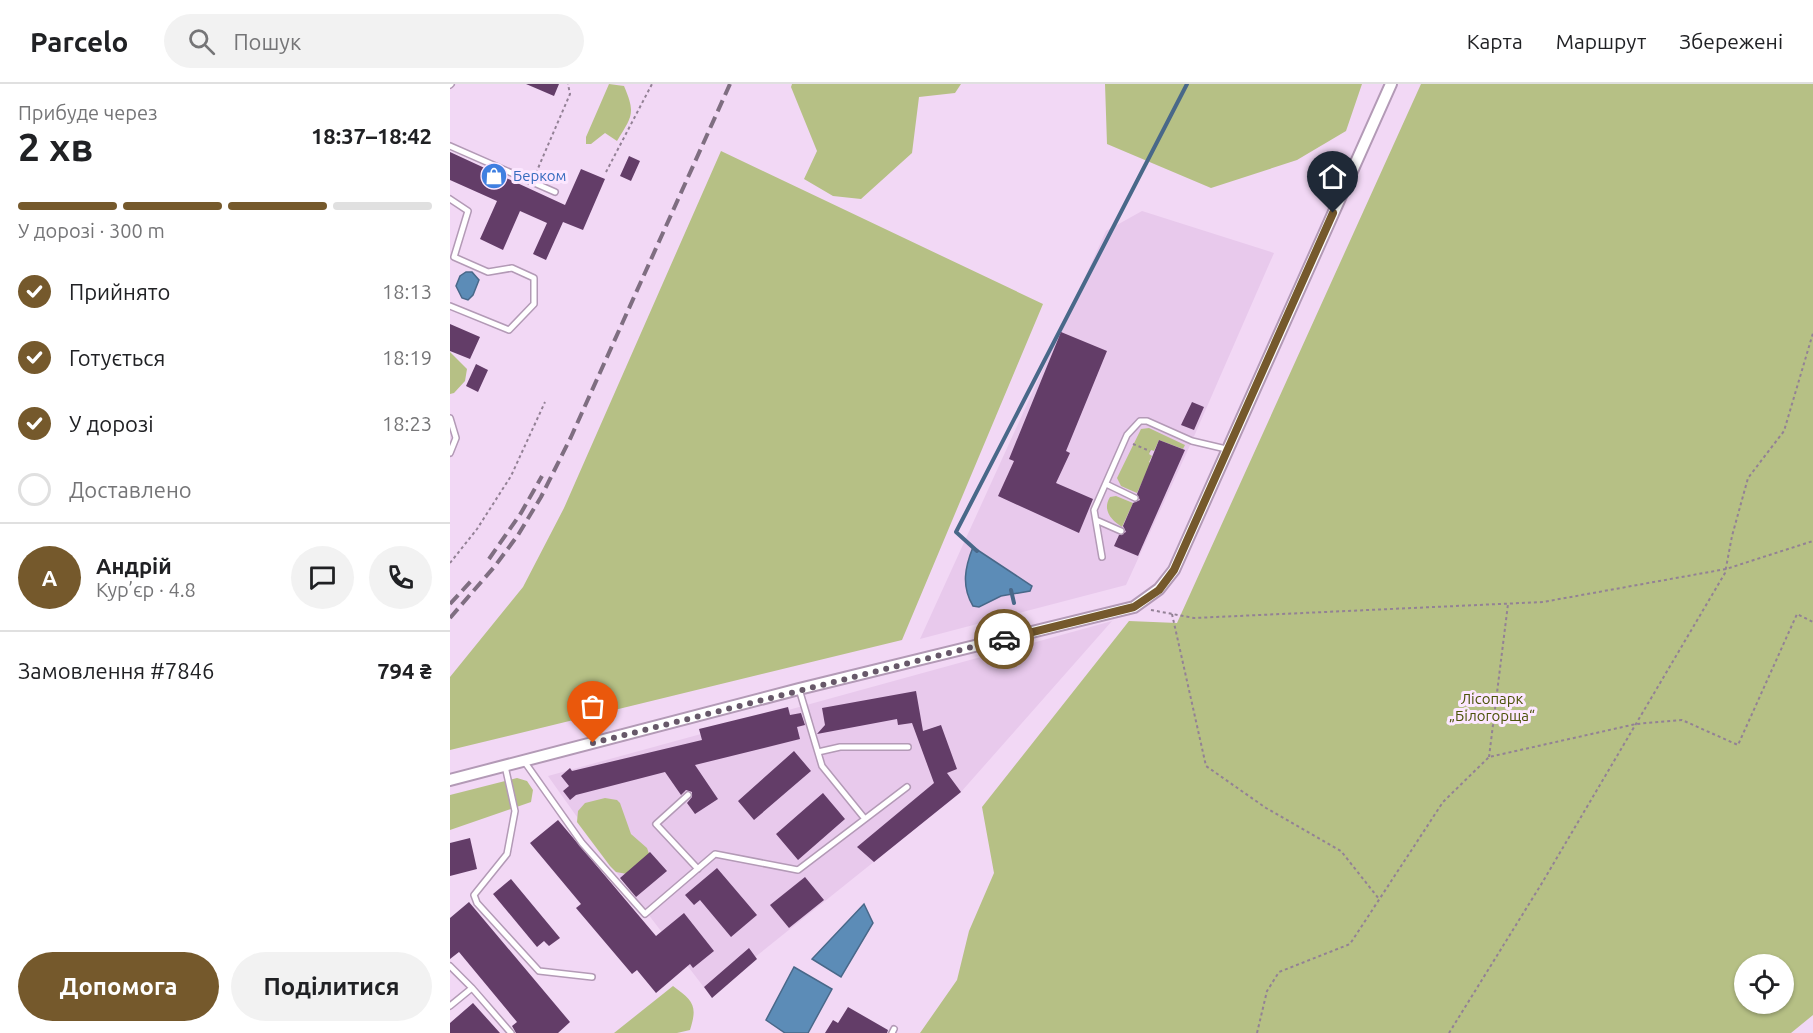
<!DOCTYPE html>
<html lang="uk">
<meta charset="utf-8">
<style>
body{margin:0;font-family:Ubuntu,sans-serif;background:#f2f2f2;color:#202124;height:100vh;display:flex;flex-direction:column;font-size:22px;white-space:nowrap}
*{box-sizing:border-box;margin:0}
p{font-size:20px;color:#757577}
.icon{flex:none;width:33px;height:33px;fill:none;stroke:currentColor;stroke-width:2;stroke-linecap:round;stroke-linejoin:round}
.map{position:relative;flex:1;overflow:hidden}
.side{display:flex;flex-direction:column;background:#fff;width:450px}
.side>*{flex:none}
.buttons{position:absolute;left:1284px;top:870px;display:grid;gap:12px}
.buttons a{display:grid;place-items:center;width:60px;height:60px;border-radius:50%;background:#fff;box-shadow:0 2px 4px #0004;font-size:30px}
.pin{position:absolute;display:grid;place-items:center;width:51px;height:51px;color:#fff;margin:-62px -26px;border-radius:50% 50% 50% 0;rotate:-45deg;box-shadow:0 0 6px #0007}
.pin .icon{rotate:45deg}
.courier{position:absolute;display:grid;place-items:center;width:60px;height:60px;margin:-30px;border:4px solid #75592c;border-radius:50%;background:#fff;color:#222;box-shadow:0 2px 8px #0007}
.overview em{font-style:normal;font-weight:700}
.overview div{display:flex;flex-direction:column-reverse}
.overview{display:flex;align-items:center;justify-content:space-between;height:102px;padding:0 18px}
h1{font-size:39px;font-weight:700;line-height:45px}
.bar{display:grid;grid-template-columns:repeat(4,1fr);gap:9px 6px;align-content:center;height:72px;padding:0 18px}
.bar i{height:8px;border-radius:4px;background:#e0e0e0}
.bar .current{background:#75592c}
.bar p{grid-column:span 4}
.line{display:flex;align-items:center;gap:15px;padding:0 18px;border-top:2px solid #e0e0e0}
.line div{flex:1}
.round{display:grid;place-items:center;flex:none;width:63px;height:63px;border-radius:32px;background:#f2f2f2}
ol{padding:0 18px;list-style:none}
li{display:flex;align-items:center;gap:18px;height:66px}
li p{margin-inline-start:auto}
li .icon{padding:6px;border-radius:50%;background:#75592c;color:#fff;stroke-width:4}
li:last-child{color:#757577}
li i{width:33px;height:33px;border:3px solid #e0e0e0;border-radius:50%}
.cta{display:flex;gap:12px;margin-top:auto;padding:12px 18px}
.cta a{flex:1;height:69px;border-radius:36px;background:#75592c;color:#fff;font-size:24px;font-weight:700;line-height:69px;text-align:center}
.cta a+a{background:#f2f2f2;color:#202124}
header{display:flex;align-items:center;gap:36px;box-sizing:border-box;height:84px;padding:0 30px;background:#fff;border-bottom:2px solid #e0e0e0}
header strong{font-size:28px}
nav{display:flex;gap:33px;margin-inline-start:auto;font-size:21px}
.search{width:420px;height:54px;background:#f2f2f2;display:flex;align-items:center;gap:15px;box-sizing:border-box;padding:0 21px;border-radius:33px;color:#757577;font-size:22px}
main{display:flex;flex:1;min-height:0}
.map>svg:first-child{display:block}
.built{fill:#e8c9ec}
.green{fill:#b6c085;fill-rule:evenodd}
.water{fill:#5c8cb7;stroke:#496889;stroke-width:1.5}
.lines{fill:none;stroke-linecap:round;stroke-linejoin:round}
.stream{stroke:#496889;stroke-width:4}
.building{fill:#633d68}
.service-casing{stroke:#b39ab6;stroke-width:8}
.minor-casing{stroke:#b39ab6;stroke-width:14}
.path{stroke:#938195;stroke-width:2;stroke-dasharray:3 3;stroke-linecap:butt}
.service{stroke:#fff;stroke-width:5}
.minor{stroke:#fff;stroke-width:10}
.rail{stroke:#7f6e81;stroke-width:4;stroke-dasharray:12 6;stroke-linecap:butt}
.done{stroke:#675869;stroke-width:6;stroke-dasharray:0 10.8}
.route{stroke:#75592c;stroke-width:8}
.labels{text-anchor:middle;stroke-width:6;stroke-linejoin:round;paint-order:stroke}
.shop-label{font-size:15px;fill:#366cbe;stroke:#fce7ff;text-anchor:start}
.park-label{font-size:15px;fill:#4b5208;stroke:#fce7ff}
</style>
<header>
<strong>Parcelo</strong>
<div class="search"><svg class="icon" aria-label="search" viewBox="0 0 24 24"><circle cx="10" cy="10" r="6"/><path d="M15 15l6 6"/></svg>Пошук</div>
<nav><a>Карта</a><a>Маршрут</a><a>Збережені</a></nav>
</header>
<main>
<section class="side">
<div class="overview"><div><h1>2 хв</h1><p>Прибуде через</p></div><em>18:37–18:42</em></div>
<div class="bar"><i class="current"></i><i class="current"></i><i class="current"></i><i></i><p>У дорозі · 300 m</p></div>
<ol>
<li><svg class="icon" aria-label="check" viewBox="0 0 24 24"><path d="M5 12l5 5 9-10"/></svg>Прийнято<p>18:13</p></li>
<li><svg class="icon" aria-label="check" viewBox="0 0 24 24"><path d="M5 12l5 5 9-10"/></svg>Готується<p>18:19</p></li>
<li><svg class="icon" aria-label="check" viewBox="0 0 24 24"><path d="M5 12l5 5 9-10"/></svg>У дорозі<p>18:23</p></li>
<li><i></i>Доставлено</li>
</ol>
<div class="line" style="height:108px"><b class="round" style="background:#75592c;color:#fff">А</b><div><b>Андрій</b><p>Кур’єр · 4.8</p></div><a class="round"><svg class="icon" aria-label="chat" viewBox="0 0 24 24"><path d="M4 5h16v11H9l-5 4z"/></svg></a><a class="round"><svg class="icon" aria-label="phone" viewBox="0 0 24 24"><path d="M5 4h4l2 5-3 2q2 4 5 5l2-3 5 2v4C11 20 4 13 5 4z"/></svg></a></div>
<div class="line" style="height:78px"><div>Замовлення #7846</div><b>794 ₴</b></div>
<div class="cta"><a>Допомога</a><a>Поділитися</a></div>
</section>
<div class="map">
<svg width="1363" height="949" viewBox="0 0 1363 949">
<rect width="100%" height="100%" fill="#f2d8f5"/>
<path class="built" d="M692 127 824 169 742 357 676 501 470 555 656 147Z
M662 537 511 708 259 910 166 788 98 692Z"/>
<path class="green" d="M159 0 174 2C186 30 182 32 167 57L155 49 141 60H136V53Z
M342 0H511L505 9 469 13 462 69 411 115 383 112 354 95 367 67 341 3Z
M655 0H912L896 47 847 76 761 104 657 60Z
M971 0H1363V931L1341 949H470L507 896 519 847 544 789 532 723 679 537 727 539ZM1294 880H1334V920H1294Z
M271 67 593 220 452 556 0 666V593L73 503 114 424Z
M0 268 17 285 15 297 4 309 0 310Z
M699 344 735 361 733 365 709 356 704 367 701 366 699 370 702 372 699 378 701 379 687 409 671 402 667 394 691 345Z
M666 412 683 419 672 443C661 436 652 426 660 413Z
M67 694 77 697 83 706 81 718 0 746V711Z
M155 714 167 716 170 719 181 750 197 764 201 775 177 790 166 788 160 782 127 738 128 727 135 719Z
M223 902C243 917 248 921 240 946L227 949H164Z"/>
<path class="water" d="M16 188H22L29 196 23 211 18 216 12 214 6 202 10 192Z
M523 463 582 502 580 507 551 512 529 523 523 522C511 502 515 483 523 463Z
M414 820 423 839 391 893 362 875Z
M344 883 382 905 358 949H335L316 936Z"/>
<g class="lines">
<path class="stream" d="M527 467 506 448 737 0
M561 506 564 519"/>
</g>
<path class="building" d="M76 0H109L104 12Z
M0 68 115 121 131 85 155 95 133 146 113 138 96 176 83 170 97 139 70 127 53 166 30 155 47 117 0 96Z
M179 72 190 77 181 97 170 92Z
M0 240 30 253 20 275 0 267Z
M611 248 657 267 616 367 620 369 606 399 643 415 629 449 548 412 564 377 559 375Z
M26 280 38 286 28 308 16 302Z
M742 318 754 323 744 346 731 341Z
M709 356 735 366 688 472 664 462 669 451 676 448 673 442 683 419 690 416 687 410Z
M466 607 473 647 491 641 507 685 497 689 511 708 424 778 407 763 484 699 462 639 448 641 447 635 367 650 375 641 372 624Z
M338 623 340 631 351 629 355 641 347 643 350 655 245 681 268 715 245 730 237 719 242 713V708L236 706 231 711 215 688 126 711 120 716 113 707 119 702 111 692 120 684 122 687 252 656 249 645Z
M344 667 361 687 304 736 288 717Z
M373 709 395 735 348 776 326 750Z
M108 736 206 852 234 829 264 867 243 884 240 880 206 909 187 886 182 890 126 824 131 820 80 759Z
M20 754 27 785 0 792V759Z
M200 768 217 787 186 813 170 794Z
M267 784 307 831 281 853 250 816 244 821 235 811Z
M355 793 374 816 339 844 320 821Z
M61 795 110 854 99 862 94 857 87 863 43 810Z
M19 818 120 938 108 949H66L62 942 67 938 9 868 0 875V834Z
M299 864 307 875 262 914 254 903Z
M23 919 50 949H0V939Z
M398 923 438 946 437 949H375L383 936 388 939Z"/>
<g class="lines">
<defs>
<path id="service" d="M0 1 1 0
M0 62 105 108
M0 115 18 127 4 173 38 188 62 184 84 194V220L59 246 0 222
M0 334 6 354 0 369
M656 400 685 414
M646 436 671 447
M652 473 644 426 677 351 690 337H697L742 357 776 365
M349 605 372 682 415 735
M368 668 390 663H458
M74 677 132 759 195 830 265 770 348 786 457 703
M55 682 65 727 57 770 24 811 27 819 89 887 142 893
M238 711 206 740 248 785
M0 882 22 904
M0 922 22 904 61 949
M442 949 444 945"/>
<path id="minor" d="M0 696 349 605 684 523 709 505 724 486 941 0"/>
</defs>
<use href="#service" class="service-casing"/>
<use href="#minor" class="minor-casing"/>
<path class="path" d="M156 88 202 0
M86 89 120 10 118 0
M683 360 700 367
M0 479 27 445 61 392 95 318
M701 526 744 534 1093 518 1276 485 1363 457
M722 530 756 682 816 724 891 767 929 815
M1039 673 1058 520
M807 949 817 907 829 888 900 860 993 718 1039 673 1186 640 1232 636 1288 661 1347 530 1363 538
M999 949 1092 799 1275 489 1282 452 1298 394 1334 347 1363 249"/>
<use href="#service" class="service"/>
<use href="#minor" class="minor"/>
<path class="rail" d="M39 475 71 429 92 392
M0 520 22 496
M0 534 45 482 68 451 91 413 121 353 280 0"/>
</g>
<g class="lines">
<path class="done" d="M143 659 554 555"/>
<path class="route" d="M554 555 684 523 709 506 724 486 883 129"/>
</g>
<defs>
<symbol id="shop-disc" viewBox="-11 -11 22 22"><circle r="9.5" fill="#3f7fe0" stroke="#fce7ff"/><path d="M-5-2.5h2.3a2.7 3.5 0 0 1 5.4 0H5L5.5 6h-11ZM-1.5-2.5h3a1.5 2.3 0 0 0-3 0Z" fill="#fff"/></symbol>
</defs>
<g fill-rule="evenodd">
<use href="#shop-disc" x="29" y="77" width="30" height="30"/>
</g>
<g class="labels">
<g class="shop-label">
<text x="63" y="97">Берком</text>
</g>
<g class="park-label">
<text x="1042" y="620">Лісопарк<tspan x="1042" dy="17">„Білогорща“</tspan></text>
</g>
</g>
</svg>
<div class="buttons">
<a><svg class="icon" aria-label="locate" viewBox="0 0 24 24"><circle cx="12" cy="12" r="6"/><path d="M12 2v4M12 18v4M2 12h4M18 12h4"/></svg></a>
</div>
<div class="pin" style="left:143px;top:659px;background:#ea580c"><svg class="icon" aria-label="bag" viewBox="0 0 24 24"><path d="M5 8h14l-1 12H6zM9 8a3 3 0 0 1 6 0"/></svg></div>
<div class="pin" style="left:883px;top:129px;background:#1f2937"><svg class="icon" aria-label="home" viewBox="0 0 24 24"><path d="M3 11l9-7 9 7M6 9v11h12V9"/></svg></div>
<div class="courier" style="left:554px;top:555px"><svg class="icon" aria-label="car" viewBox="0 0 24 24"><path d="M5 17H2v-5l4-1 3-4h7l3 4 3 1v5h-3M9 17h6M6 11h13"/><circle cx="7" cy="17" r="2"/><circle cx="17" cy="17" r="2"/></svg></div>
</div>
</main>
